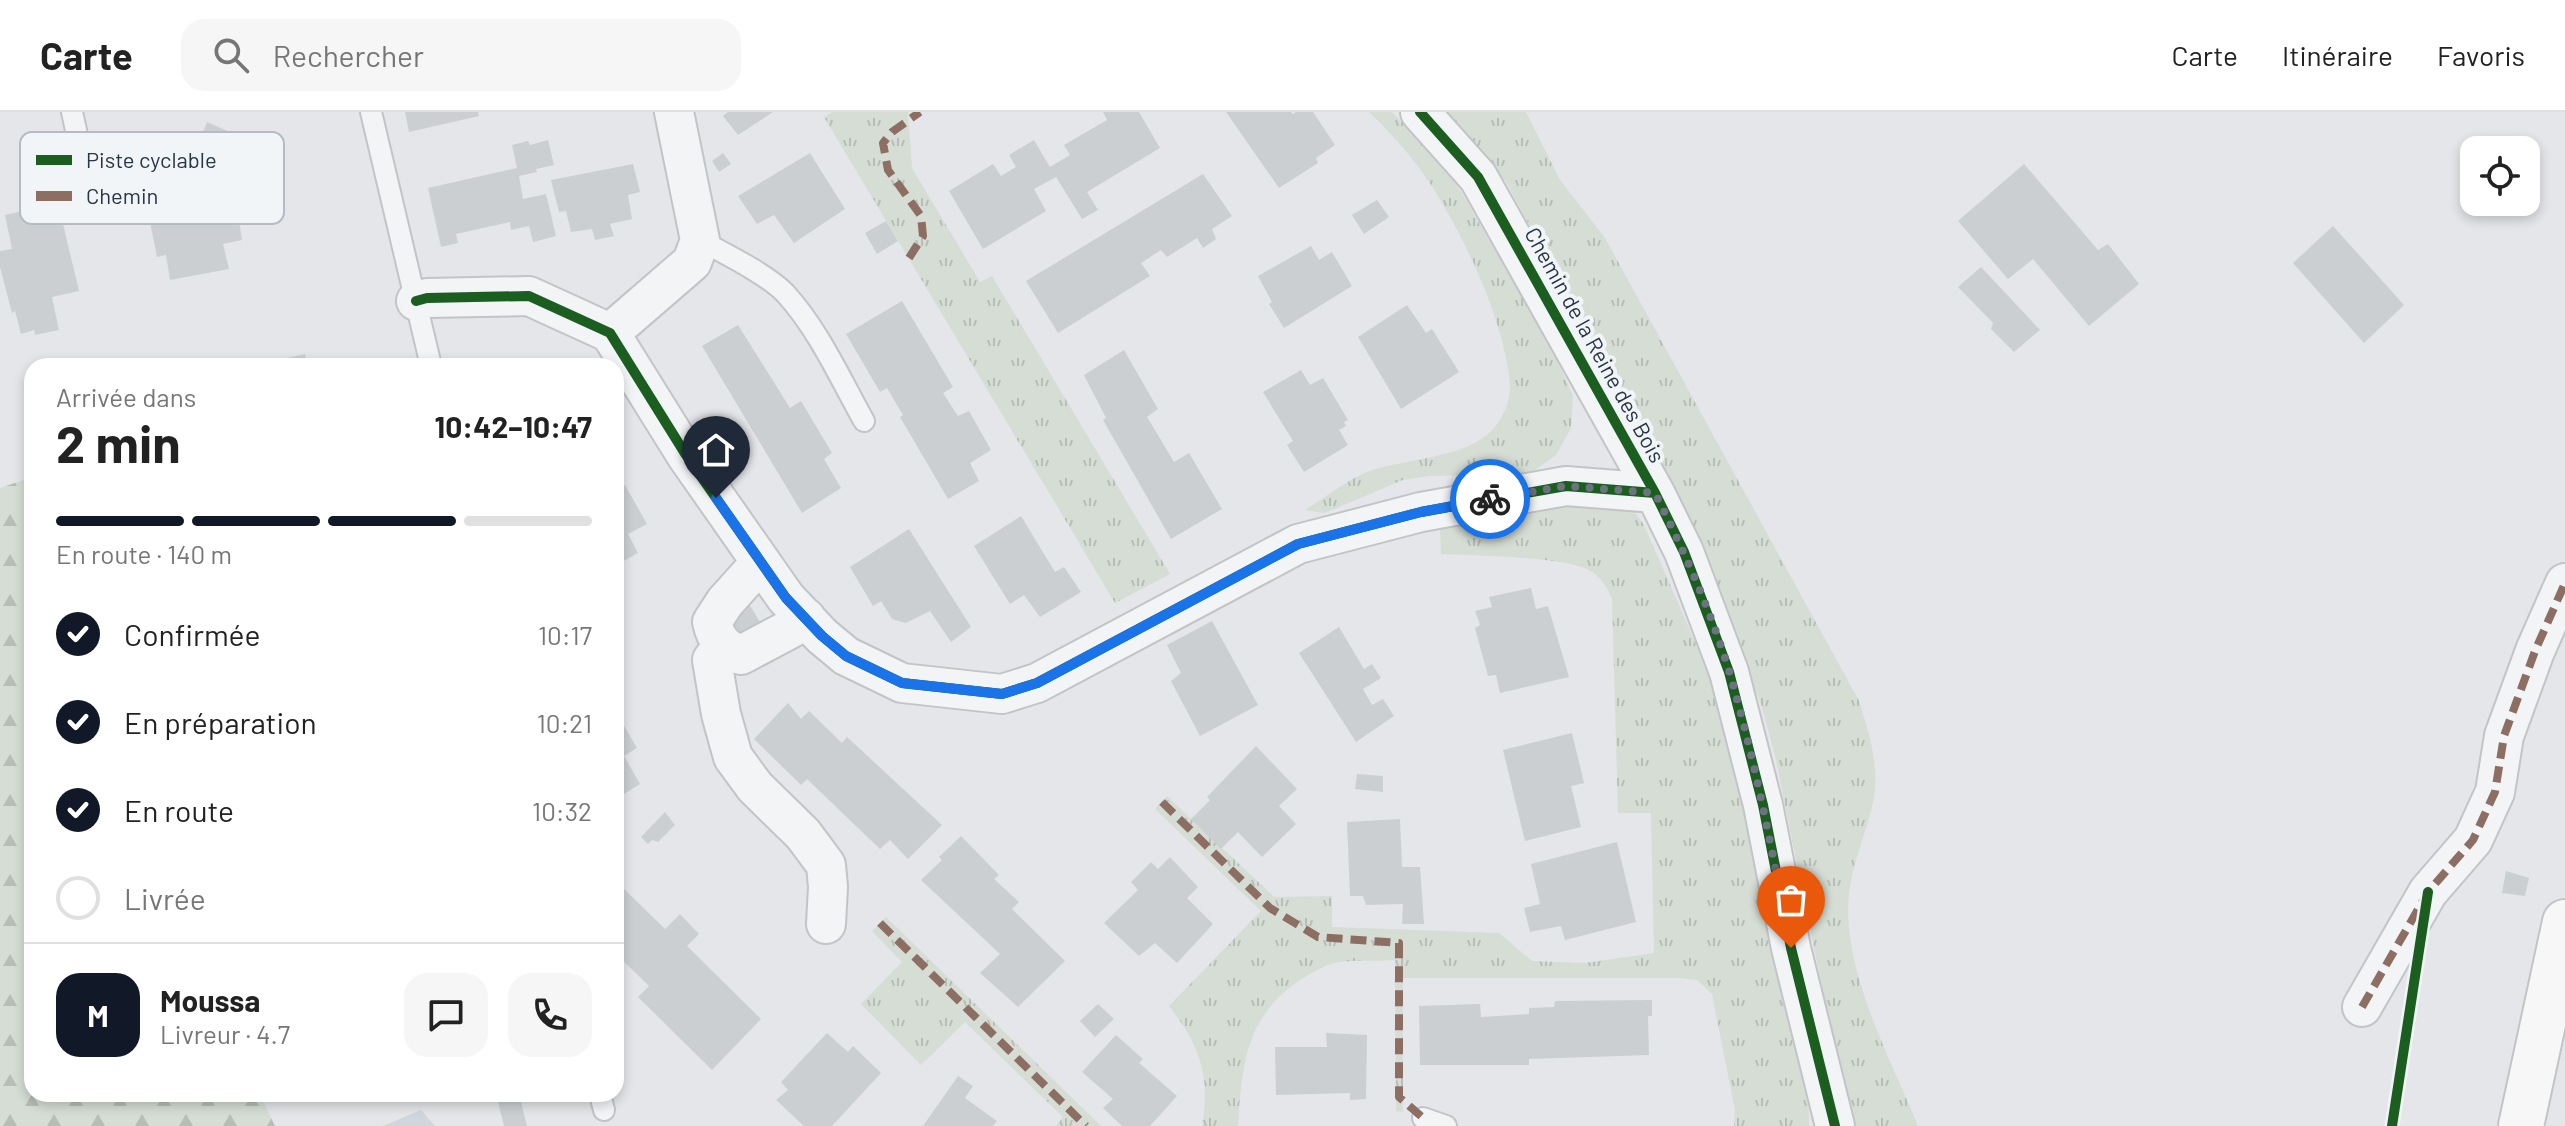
<!DOCTYPE html>
<html lang="fr">
<meta charset="utf-8">
<style>
body{margin:0;font-family:Barlow,sans-serif;background:#f6f6f6;color:#222;height:100vh;display:flex;flex-direction:column;font-size:30px;white-space:nowrap}
*{box-sizing:border-box;margin:0}
p{font-size:26px;color:#767676}
.icon{flex:none;width:44px;height:44px;fill:none;stroke:currentColor;stroke-width:2;stroke-linecap:round;stroke-linejoin:round}
.map{position:relative;flex:1;overflow:hidden}
.sheet{position:absolute;left:24px;top:246px;width:600px;height:744px;display:flex;flex-direction:column;background:#fff;border-radius:24px;box-shadow:0 4px 12px #0003}
.sheet>*{flex:none}
.buttons{position:absolute;left:2460px;top:24px;display:grid;gap:16px}
.buttons a{display:grid;place-items:center;width:80px;height:80px;border-radius:16px;background:#fff;box-shadow:0 4px 12px #0003;font-size:40px}
.pin{position:absolute;display:grid;place-items:center;width:68px;height:68px;color:#fff;margin:-82px -34px;border-radius:50% 50% 50% 0;rotate:-45deg;box-shadow:0 0 8px #0007}
.pin .icon{rotate:45deg}
.courier{position:absolute;display:grid;place-items:center;width:80px;height:80px;margin:-40px;border:6px solid #1a73e8;border-radius:50%;background:#fff;color:#222;box-shadow:0 2px 10px #0007}
.head em{font-style:normal;font-weight:700}
.head div{display:flex;flex-direction:column-reverse}
.head{display:flex;align-items:center;justify-content:space-between;height:136px;padding:0 32px}
h1{font-size:52px;font-weight:700;line-height:60px}
.bar{display:grid;grid-template-columns:repeat(4,1fr);gap:12px 8px;align-content:center;height:96px;padding:0 32px}
.bar i{height:10px;border-radius:6px;background:#e0e0e0}
.bar .active{background:#111827}
.bar p{grid-column:span 4}
.line{display:flex;align-items:center;gap:20px;padding:0 32px;border-top:2px solid #e0e0e0}
.line div{flex:1}
.round{display:grid;place-items:center;flex:none;width:84px;height:84px;border-radius:24px;background:#f6f6f6}
ol{padding:0 32px;list-style:none}
li{display:flex;align-items:center;gap:24px;height:88px}
li p{margin-inline-start:auto}
li .icon{padding:8px;border-radius:50%;background:#111827;color:#fff;stroke-width:4}
li:last-child{color:#767676}
li i{width:44px;height:44px;border:4px solid #e0e0e0;border-radius:50%}
header{display:flex;align-items:center;gap:48px;box-sizing:border-box;height:112px;padding:0 40px;background:#fff;border-bottom:2px solid #e0e0e0}
header strong{font-size:38px}
nav{display:flex;gap:44px;margin-inline-start:auto;font-size:28px}
.search{width:560px;height:72px;background:#f6f6f6;display:flex;align-items:center;gap:20px;box-sizing:border-box;padding:0 28px;border-radius:24px;color:#767676;font-size:30px}
.map>svg:first-child{display:block}
.built{fill:#d1d6dd}
.grass{fill:url(#grass-tufts)}
.forest{fill:url(#forest-firs)}
.building{fill:#cccfd2}
.lines{fill:none;stroke-linecap:round;stroke-linejoin:round}
.lane-casing{stroke:#c2c4c7;stroke-width:24}
.street-casing{stroke:#c2c4c7;stroke-width:42}
.secondary-casing{stroke:#c2c4c7;stroke-width:48}
.lane{stroke:#f3f4f6;stroke-width:20}
.street{stroke:#f3f4f6;stroke-width:38}
.secondary{stroke:#f7f7f7;stroke-width:44}
.quiet{stroke:#8d6e63;stroke-width:8;stroke-dasharray:16 8;stroke-linecap:butt}
.cycleway-casing{stroke:#f2f5f8;stroke-width:15}
.cycleway{stroke:#1b5e20;stroke-width:10}
.done{stroke:#6a737e;stroke-width:8;stroke-dasharray:0 14.4}
.route{stroke:#1a73e8;stroke-width:10}
.labels{text-anchor:middle;stroke-width:8;stroke-linejoin:round;paint-order:stroke}
.street-label{font-size:22px;fill:#283545;stroke:#f2f5f8}
.key{fill:#f2f5f8;stroke:#b5bbc2;stroke-width:2}
.key-label{font-size:22px;fill:#283545}
</style>
<header>
<strong>Carte</strong>
<div class="search"><svg class="icon" aria-label="search" viewBox="0 0 24 24"><circle cx="10" cy="10" r="6"/><path d="M15 15l6 6"/></svg>Rechercher</div>
<nav><a>Carte</a><a>Itinéraire</a><a>Favoris</a></nav>
</header>
<div class="map">
<svg width="2565" height="1014" viewBox="0 0 2565 1014">
<defs>
<pattern id="grass-tufts" width="24" height="20" patternUnits="userSpaceOnUse" patternTransform="scale(2)"><rect width="24" height="20" fill="#d5ddd4"/><path d="M3 7l-1-3M5 7V3M7 7l1-3M15 17l-1-3M17 17v-4M19 17l1-3" fill="none" stroke="#b7beb7"/></pattern>
<pattern id="forest-firs" width="22" height="20" patternUnits="userSpaceOnUse" patternTransform="scale(2)"><rect width="22" height="20" fill="#d5ddd4"/><path d="M5 1l3.5 6h-7zM16 11l3.5 6h-7z" fill="#b7beb7"/></pattern>
</defs>
<rect width="100%" height="100%" fill="#e4e6e9"/>
<path class="built" d="M421 998 435 1014H383Z"/>
<path class="grass" d="M833 0H908L912 56 980 170 992 164 1170 462 1115 491 824 5Z
M1369 0H1392L1451 62 1554 241 1573 284 1571 316 1556 343 1531 361 1430 364 1403 368 1325 401 1305 398C1325 386 1352 364 1373 358 1407 347 1456 346 1484 325 1500 314 1511 291 1510 272 1505 209 1461 116 1425 64 1409 41 1389 19 1369 0Z
M1447 0H1526L1560 68 1605 126 1859 589C1869 620 1879 653 1874 685 1868 717 1853 748 1849 781 1841 857 1890 945 1918 1014H1850L1776 648 1761 592 1699 441 1667 370 1506 70Z
M1580 383 1633 398 1644 413 1700 541 1732 627 1809 997V1014H1734L1735 998 1712 882 1697 868 1678 866H1403V1000L1396 999 1395 848C1376 849 1357 848 1339 850 1326 852 1311 861 1300 868 1245 905 1242 953 1238 1014H1202C1211 965 1200 933 1169 894L1261 799 1155 697 1167 684 1274 785 1332 784V815L1499 821 1532 849 1585 851 1654 841 1651 701H1618L1612 487C1607 475 1601 465 1589 458 1562 444 1476 444 1441 442L1440 415Z
M886 805 1101 1014H1056L1063 1005 965 910 921 953 861 892 902 850 872 819Z"/>
<path class="forest" d="M32 365V982H260L275 1014H0V376Z"/>
<path class="building" d="M405 0H478L479 4 409 20Z
M728 0H773L738 23 723 4Z
M1103 0H1139L1160 36 1087 80 1098 98 1082 107 1056 65 1034 77 1046 99 983 137 949 79 993 52 1001 64 1016 55 1009 43 1034 28 1050 55 1070 43 1064 33 1107 8Z
M1226 0H1291L1293 2 1296 0H1313L1335 33 1316 46 1318 51 1279 76Z
M207 10 256 31 235 83 242 128 223 132 229 157 170 168 166 143 157 145 147 95 177 88Z
M548 28 554 53 536 57 537 60 519 64 523 87 546 82 556 124 533 130 529 114 511 118 510 110 456 122 458 131 441 135 428 76 517 56 512 33 528 29 530 33Z
M723 41 731 52 719 60 712 49Z
M810 41 845 97 794 131 774 103 757 112 738 84Z
M633 52 640 80 628 83 632 107 610 112 614 124 595 128 592 117 571 120 566 99 559 100 551 68Z
M2024 52 2098 138 2108 132 2139 172 2089 214 2033 147 2008 167 1958 109Z
M1203 62 1232 104 1212 117 1216 127 1203 136 1197 126 1167 145 1161 138 1141 151 1150 164 1058 221 1026 169Z
M1377 88 1389 105 1364 122 1352 103Z
M58 91 79 179 52 185 59 218 35 223 34 218 21 222 15 199 12 201 0 155V139L12 137 5 103Z
M886 109 898 129 877 142 865 121Z
M2333 114 2404 193 2364 231 2293 151Z
M1311 134 1319 148 1332 140 1352 174 1284 216 1269 192 1272 190 1258 164Z
M1981 155 2040 218 2014 240 1991 217 1993 211 1958 175Z
M902 189 953 275 943 281 958 304 969 299 991 338 970 351 979 369 948 387 900 305 903 303 887 276 880 280 846 222Z
M1407 193 1426 221 1432 217 1459 260 1401 297 1358 225Z
M738 213 790 296 801 289 832 341 824 347 841 376 802 401 702 234Z
M1124 238 1158 297 1147 305 1161 328 1174 350 1189 341 1222 397 1171 427 1103 308 1106 306 1084 263Z
M305 242 308 254H257V253Z
M1301 258 1310 273 1323 266 1348 308 1344 310 1346 314 1339 318 1348 333 1304 360 1287 333 1293 329 1263 280Z
M625 373 647 412 628 422 638 441 616 453V378Z
M1021 404 1055 460 1064 455 1081 480 1040 505 1024 483 1010 492 974 434Z
M909 417 971 515 951 530 930 499 906 511 892 507 881 489 873 494 850 455Z
M1531 476 1536 497 1548 494 1569 565 1500 581 1496 563 1488 564 1475 516 1480 513 1475 499 1492 495 1489 485Z
M749 492 760 510 739 523 728 505Z
M1212 509 1258 593 1200 624 1171 569 1181 561 1167 533Z
M1339 515 1364 557 1372 552 1381 566 1363 577 1372 593 1383 587 1394 604 1356 630 1299 541Z
M788 591 801 607 809 599 842 631 847 625 942 713 908 747 890 728 880 737 807 667 801 673 754 627Z
M616 600 637 636 624 644 640 672 616 687Z
M1572 621 1584 671 1571 674 1581 715 1525 729 1503 638Z
M1256 634 1297 677 1279 694 1296 712 1262 745 1238 720 1221 737 1191 707 1210 688 1207 685Z
M1357 662 1383 664V680L1355 677Z
M665 700 675 713 658 730 652 728 648 732 641 725Z
M1400 707 1402 755H1420L1424 812H1402L1403 792 1366 793 1363 784H1350L1347 710Z
M961 724 999 763 994 767 1019 790 1012 797 1065 849 1018 895 980 861 1000 842 921 768 942 748 939 745Z
M1617 730 1636 810 1565 828 1561 814 1530 820 1524 796 1540 792 1531 752Z
M1170 745 1198 775 1187 786 1213 812 1177 851 1155 831 1139 844 1104 811 1138 778 1131 770 1151 750 1158 757Z
M2506 759 2529 766 2525 784 2502 781Z
M616 769 665 817 680 802 699 822 687 834 761 907 712 958 638 885 649 874 616 842Z
M1652 888V904H1648L1649 943 1529 947V953H1420L1419 894 1480 892 1481 905 1529 902V896L1554 895 1555 889Z
M1098 892 1114 907 1095 925 1080 909Z
M827 921 848 940 853 934 881 961 832 1014H804L776 988 788 978 781 970Z
M1326 921 1367 923 1366 987 1350 988V981L1276 983 1275 935H1327Z
M1116 923 1143 947 1139 951 1177 984 1150 1014H1122L1103 996 1113 987 1082 960Z
M958 964 973 974 965 986 997 1009 993 1014H923Z
M496 982H519L527 1014H504Z"/>
<g class="lines">
<defs>
<path id="lane" d="M72 0 79 32
M371 0 431 254
M700 128C725 142 765 161 785 181 818 217 840 266 864 309
M600 982 604 998
M1423 1006 1446 1014"/>
<path id="street" d="M1420 0 1478 65 1655 381 1684 440 1729 560 1763 693 1791 836 1835 1014
M416 189 427 186 529 184 610 221 686 343 786 486 822 524 846 544 902 571 1002 582 1037 571 1298 432 1421 400 1566 374 1655 381
M610 221 692 150 700 128 674 0
M761 450 725 490 712 510C716 528 724 537 741 543L790 517 806 506
M723 533 712 548 721 602 733 645 755 675 803 722 826 753 828 775 826 812
M2362 895 2428 780 2473 728 2495 680 2504 624 2535 539 2565 471"/>
<path id="secondary" d="M2521 1014 2565 810"/>
</defs>
<use href="#lane" class="lane-casing"/>
<use href="#street" class="street-casing"/>
<use href="#secondary" class="secondary-casing"/>
<use href="#lane" class="lane"/>
<use href="#street" class="street"/>
<use href="#secondary" class="secondary"/>
<path class="quiet" d="M909 146 923 124 921 104 888 58 883 31 892 20 920 0
M1162 690 1270 796 1318 825 1399 831V985L1423 1006
M880 811 1086 1014
M2362 895 2428 780 2473 728 2495 680 2504 624 2535 539 2565 471"/>
<defs>
<path id="cycleway" d="M1420 0 1478 65 1655 381 1684 440 1729 560 1763 693 1791 836 1835 1014
M416 189 427 186 529 184 610 221 686 343 786 486 822 524 846 544 902 571 1002 582 1037 571 1298 432 1421 400 1566 374 1655 381
M2392 1014 2428 780"/>
</defs>
<use href="#cycleway" class="cycleway-casing"/>
<use href="#cycleway" class="cycleway"/>
</g>
<g class="lines">
<path class="done" d="M1490 387 1566 374 1655 381C1684 439 1711 499 1730 562 1756 652 1773 744 1791 836"/>
<path class="route" d="M716 386 786 486 822 524 846 544 902 571 1002 582 1037 571 1298 432 1421 400 1490 387"/>
</g>
<g class="labels">
<g class="street-label">
<text transform="translate(1595 233) rotate(61)" y="8">Chemin de la Reine des Bois</text>
</g>
</g>
<rect x="20" y="20" width="264" height="92" rx="12" class="key"/>
<rect x="36" y="43" width="36" height="10" fill="#1b5e20"/>
<rect x="36" y="79" width="36" height="10" fill="#8d6e63"/>
<g class="key-label">
<text x="86" y="56">Piste cyclable</text>
<text x="86" y="92">Chemin</text>
</g>
</svg>
<div class="buttons">
<a><svg class="icon" aria-label="locate" viewBox="0 0 24 24"><circle cx="12" cy="12" r="6"/><path d="M12 2v4M12 18v4M2 12h4M18 12h4"/></svg></a>
</div>
<div class="pin" style="left:1791px;top:836px;background:#ea580c"><svg class="icon" aria-label="bag" viewBox="0 0 24 24"><path d="M5 8h14l-1 12H6zM9 8a3 3 0 0 1 6 0"/></svg></div>
<div class="pin" style="left:716px;top:386px;background:#1f2937"><svg class="icon" aria-label="home" viewBox="0 0 24 24"><path d="M3 11l9-7 9 7M6 9v11h12V9"/></svg></div>
<div class="courier" style="left:1490px;top:387px"><svg class="icon" aria-label="bike" viewBox="0 0 24 24"><circle cx="6" cy="16" r="4"/><circle cx="18" cy="16" r="4"/><path d="M6 16l4-8h5l3 8M10 8l3 8H6M13 5h3"/></svg></div>
<section class="sheet">
<div class="head"><div><h1>2 min</h1><p>Arrivée dans</p></div><em>10:42–10:47</em></div>
<div class="bar"><i class="active"></i><i class="active"></i><i class="active"></i><i></i><p>En route · 140 m</p></div>
<ol>
<li><svg class="icon" aria-label="check" viewBox="0 0 24 24"><path d="M5 12l5 5 9-10"/></svg>Confirmée<p>10:17</p></li>
<li><svg class="icon" aria-label="check" viewBox="0 0 24 24"><path d="M5 12l5 5 9-10"/></svg>En préparation<p>10:21</p></li>
<li><svg class="icon" aria-label="check" viewBox="0 0 24 24"><path d="M5 12l5 5 9-10"/></svg>En route<p>10:32</p></li>
<li><i></i>Livrée</li>
</ol>
<div class="line" style="height:144px"><b class="round" style="background:#111827;color:#fff">M</b><div><b>Moussa</b><p>Livreur · 4.7</p></div><a class="round"><svg class="icon" aria-label="chat" viewBox="0 0 24 24"><path d="M4 5h16v11H9l-5 4z"/></svg></a><a class="round"><svg class="icon" aria-label="phone" viewBox="0 0 24 24"><path d="M5 4h4l2 5-3 2q2 4 5 5l2-3 5 2v4C11 20 4 13 5 4z"/></svg></a></div>
</section>
</div>
